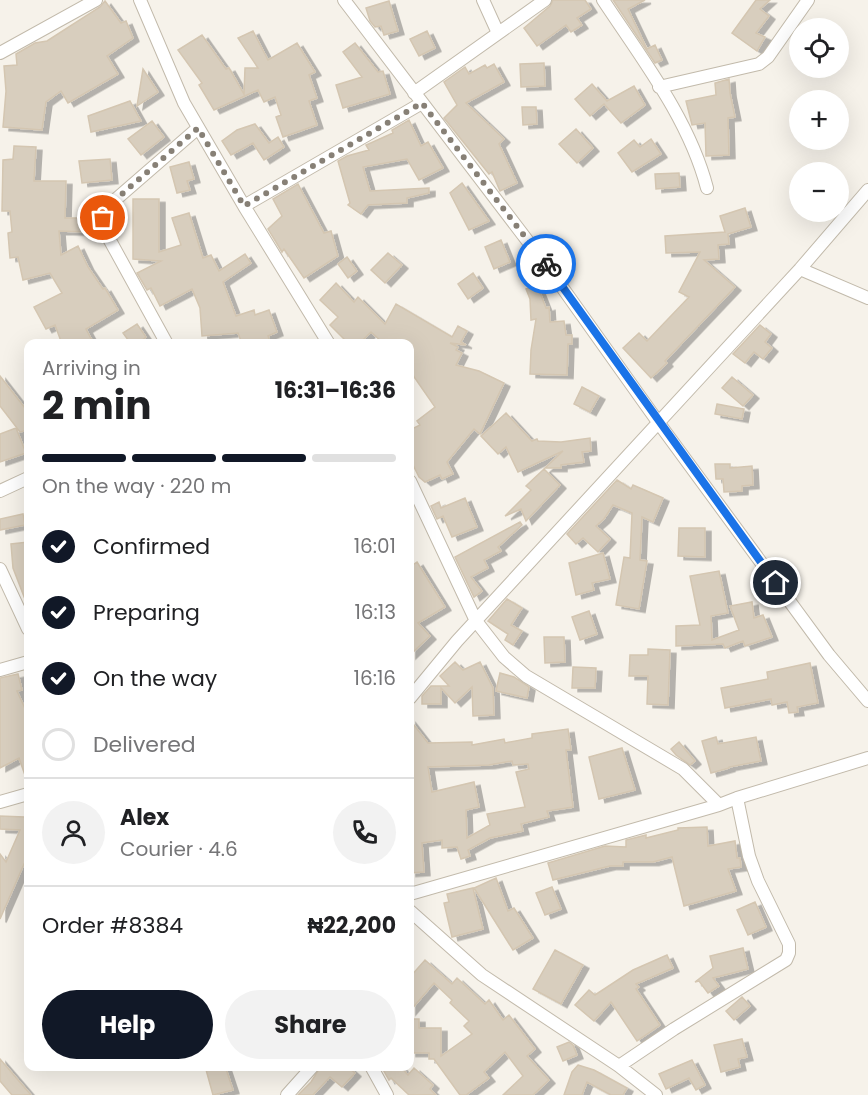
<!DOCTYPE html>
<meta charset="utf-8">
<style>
body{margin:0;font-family:Poppins,sans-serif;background:#f2f2f2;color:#202124;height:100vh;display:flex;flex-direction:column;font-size:22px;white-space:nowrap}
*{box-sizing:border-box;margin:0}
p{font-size:20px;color:#757577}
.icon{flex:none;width:33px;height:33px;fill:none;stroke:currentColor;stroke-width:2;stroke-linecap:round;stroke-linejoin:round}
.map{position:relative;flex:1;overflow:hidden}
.side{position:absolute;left:24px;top:339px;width:390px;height:732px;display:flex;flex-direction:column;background:#fff;border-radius:12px;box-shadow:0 6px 24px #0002}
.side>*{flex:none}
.fabs{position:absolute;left:789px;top:18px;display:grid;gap:12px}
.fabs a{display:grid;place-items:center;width:60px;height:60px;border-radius:50%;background:#fff;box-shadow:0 6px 24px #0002;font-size:30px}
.pin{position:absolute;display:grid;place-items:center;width:51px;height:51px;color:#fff;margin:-26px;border:3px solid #fff;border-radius:50%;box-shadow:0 2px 6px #0007}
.courier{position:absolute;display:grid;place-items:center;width:60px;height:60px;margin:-30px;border:4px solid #1a73e8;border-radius:50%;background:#fff;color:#222;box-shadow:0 2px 8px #0007}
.headline em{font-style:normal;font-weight:700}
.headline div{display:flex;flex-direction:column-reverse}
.headline{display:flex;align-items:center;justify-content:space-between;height:102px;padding:0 18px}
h1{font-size:39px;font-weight:700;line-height:45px}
.bar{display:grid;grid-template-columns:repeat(4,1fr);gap:9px 6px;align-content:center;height:72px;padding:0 18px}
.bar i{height:8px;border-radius:4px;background:#e0e0e0}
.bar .current{background:#111827}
.bar p{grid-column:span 4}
.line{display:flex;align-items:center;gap:15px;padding:0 18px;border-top:2px solid #e0e0e0}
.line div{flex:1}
.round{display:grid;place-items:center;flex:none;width:63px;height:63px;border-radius:32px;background:#f2f2f2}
ol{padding:0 18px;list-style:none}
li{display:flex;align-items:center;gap:18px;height:66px}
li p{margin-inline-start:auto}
li .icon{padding:6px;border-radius:50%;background:#111827;color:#fff;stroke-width:4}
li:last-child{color:#757577}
li i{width:33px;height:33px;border:3px solid #e0e0e0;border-radius:50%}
.button{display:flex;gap:12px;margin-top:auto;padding:12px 18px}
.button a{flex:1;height:69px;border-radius:36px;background:#111827;color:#fff;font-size:24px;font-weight:700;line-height:69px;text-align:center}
.button a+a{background:#f2f2f2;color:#202124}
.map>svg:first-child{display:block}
.building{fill:#d8cebe;stroke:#d4c6b1;stroke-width:1.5;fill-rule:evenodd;filter:url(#shadow)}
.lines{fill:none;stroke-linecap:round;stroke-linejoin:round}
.minor-casing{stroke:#c2baab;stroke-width:14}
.minor{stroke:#fff;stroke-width:12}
.done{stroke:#878076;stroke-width:6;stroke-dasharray:0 10.8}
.route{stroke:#1a73e8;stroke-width:8}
</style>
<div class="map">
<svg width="868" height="1095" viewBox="0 0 868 1095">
<defs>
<filter id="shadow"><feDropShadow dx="6" dy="3.5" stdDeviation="0" flood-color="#0004"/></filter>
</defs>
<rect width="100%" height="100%" fill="#f6f2ea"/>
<path class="building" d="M553 0H585L591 9 577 18 582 25 571 32 566 25 537 46 524 28 550 6Z
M613 0H645L628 9 647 49 655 45 662 60 655 63Z
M756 0H770L760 9 769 16 756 33 765 37 757 51 732 33Z
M105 1 121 23 126 21 133 38 107 56 118 74 68 103 61 91 46 102 42 130 3 127 6 91 4 66 17 65 16 54 35 43 47 41 100 7Z
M389 1 398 31 384 35 381 26 375 27 370 21 366 8Z
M253 31 268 60 297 43 315 72 309 75 317 98 309 101 317 125 283 137 276 117 281 115 275 97 264 102 258 90 214 110 199 85 202 83 178 50 202 35 226 69 229 68 244 94 245 68H258L238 38Z
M427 31 435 48 419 56 410 39Z
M355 43 378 72 383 71 390 94 343 108 336 85 362 77 343 52Z
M544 63 545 86 521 87 520 64Z
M494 64 504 82 466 103 504 139 499 144 517 183 500 191 492 172 489 174 444 118 457 105 444 82 465 67 469 74 485 65 487 68Z
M143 69 158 92 137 106Z
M729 79 730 93 735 117 728 118 729 155 706 156 705 123 692 125 686 101 716 95 715 83Z
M592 84 607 101 634 86 645 105 621 123 604 104 590 116 575 99Z
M130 101 141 121 91 132 88 116Z
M522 107H536L537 124 523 125Z
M409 120 421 146 428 142 443 168 419 180 407 159 363 167 370 191 429 188V193L407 198V203L368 205 361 214 348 205 350 203 338 161 347 156 369 150 366 145 393 133 392 130Z
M152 121 164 137 141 155 128 139Z
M255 124 269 143 278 137 284 147 264 160 253 143 231 155 222 141 237 130Z
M576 129 593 148 577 163 559 144Z
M651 139 661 154 632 172 618 153 634 140 640 147Z
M14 146 36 147 34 181H66L65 218H90L89 232 59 231 61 255 78 246 88 267 103 289 105 288 118 310 86 329 94 344H62L55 325 46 329 34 307 62 293 50 273 23 280 18 257 10 258 8 233 12 232 10 211H2L3 160 13 159Z
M110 159 112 180 82 183 79 161Z
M189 162 194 179 187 181 190 190 177 193 170 167Z
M679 173 680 187 656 189 655 174Z
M462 183 489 221 469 230 450 193Z
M298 184 324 233 331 231 338 256 304 278 284 249 282 252 268 229 282 216 273 199Z
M133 199H159V252L181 245 172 218 189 213 203 258 211 255 219 271 245 254 251 263 223 282 236 316 254 310 255 315 269 310 277 332 268 336 271 344H242L238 333 202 336 200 308 192 289 160 306 151 288 147 290 137 273 161 261 133 259Z
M745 208 751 227 728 234 729 244 718 245 719 259 704 260 735 287 665 361 667 363 651 378 623 348 639 333 647 341 689 297 679 292 700 252 666 253 665 236 725 232 720 216Z
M501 240 510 262 494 269 485 247Z
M388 253 402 265 385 283 371 270Z
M347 257 357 271 348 278 338 264Z
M473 273 483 288 468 299 458 284Z
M336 283 354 302 358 297 385 324 396 304 452 337 458 326 467 331 461 342 466 345 450 343 458 347 456 350 462 353 456 365 479 371 504 383 480 434 474 429 447 462 453 474 442 479 440 475 425 482 419 477 413 465 410 463V430L420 425 417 421 435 407 410 371V344H384L371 332 359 344H349L330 325 338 317 320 300Z
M537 285 546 308 549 307 550 322 564 321 566 335H572V344H568L567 375 530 374 531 350 536 319 531 320 530 299 526 289Z
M137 324 146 337 137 344H131L123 333Z
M760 325 771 334 765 342 772 348 763 359 754 352 745 363 733 354Z
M0 376 25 408 28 430 20 432 0 406Z
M732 377 753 395 743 406 722 388Z
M582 387 599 396 590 412 574 404Z
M717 404 744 409 742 419 715 414Z
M506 413 532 441 537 439 538 441 561 442 590 438 591 451 582 452 584 462 561 465V468H545L563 451 518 472 506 447 498 454 481 436Z
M16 428 26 453 0 462V434Z
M715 464H730V468L752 466 753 485 742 486V491L724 492 723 479H716Z
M544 469 560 485 526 521 521 509 505 516 531 490 526 486Z
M617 480 631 489 633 485 663 498 653 522 642 517 640 560 647 561 639 609 616 605 624 557 630 558 632 513 613 505 604 519 596 526 610 539 598 552 583 538 576 544 567 534Z
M465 498 477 527 452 537 443 516 437 519 431 506 439 502 441 508Z
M23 514 25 525 0 530V519Z
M520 522 522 525 498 547 501 551 484 560 488 568 471 577 482 591 474 597 455 557Z
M679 528H705V557L678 556Z
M28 542V607L13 568 11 544Z
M603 553 610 579 592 583 594 590 576 595 569 563Z
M417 562 445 607 418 623 430 636 410 655V624L411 622 410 614V567Z
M719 571 728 613 711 616 712 640 739 630 730 606 752 602 754 618 763 615 772 637 745 646 743 641 725 648 723 644 676 646V626L700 625 690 576Z
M507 599 522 608 511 625 522 631 513 645 505 640 508 634 488 621Z
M589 611 597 634 580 640 572 617Z
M544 637H564L565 662 545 663Z
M648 649 670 650 668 705 647 704 648 676H629L630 655H648Z
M455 662 463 670 480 662 493 688 494 715 473 716 472 687 455 703 441 688V704H422V696L431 686H449L440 676Z
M810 663 818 703 797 707 798 712 789 713 787 702 772 705 771 699 725 708 721 688 768 679 767 672Z
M573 667 596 668 595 688H572Z
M500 673 514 677 529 687 527 698 496 691Z
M18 674 22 690 17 691 28 715 27 781 19 758 0 768V678Z
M410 720 428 743 472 742V745L504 739 505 743 532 738V734L568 729 571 750H566L573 807 547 811 549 817 521 824 523 831 490 838 468 850 470 856 461 859 457 847 442 848V840L422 843 424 872 410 873ZM512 761 513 765 528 764 529 769 516 772 525 807 487 814 490 825 467 838 466 810 479 807 474 782 432 792 428 767 489 765Z
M716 737 718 744 756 737 761 761 729 767V768L711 773 702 741Z
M679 742 695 761 690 765 676 755 671 749Z
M622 748 635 790 599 799 589 757Z
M28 809V866L24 864 0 919V854L6 862 20 830 0 829V816L25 817Z
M707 827 708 846 735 841 737 858H740L741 867 728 869 736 891 684 906 672 857 653 862H623V866H610L553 880 548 863 605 846 626 847V840L646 835V838L678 830V828Z
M496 878 508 911 514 908 533 938 513 950 474 888Z
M552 887 561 909 545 915 536 893Z
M473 888 483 929 452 937 444 903 449 902 447 894Z
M755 902 766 927 748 935 737 910Z
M743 948 748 969 713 978 719 986 708 993 699 981 695 982 713 968 710 956Z
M555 950 583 965 561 1004 533 989Z
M667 955 673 968 636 984 639 987 636 989 660 1025 637 1041 611 1002 594 1021 575 1005 589 990 595 995 633 970Z
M425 960 452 984 457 978 485 1004 489 1000 503 1020 509 1015 535 1049 527 1056 549 1080 533 1095H503L523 1076 505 1052 484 1072 489 1078 466 1095H460L434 1059H429V1053H410V1019H419V1028H441V1056L472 1034 464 1026 469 1021 450 1003 452 1000 434 983 410 1011V977Z
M742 997 750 1006 734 1020 726 1011Z
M742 1039 747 1057 738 1059 740 1067 721 1072 714 1045Z
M569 1042 573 1045 577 1055 563 1061 557 1047Z
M0 1059 31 1095H12L0 1081Z
M692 1060 705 1085 696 1090 689 1078 666 1089 659 1074Z
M578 1065 594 1070 627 1088 623 1095H611L587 1082 582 1095H564L572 1072Z
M205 1066H225L233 1090 213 1095Z
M321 1066H347L355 1073 342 1087 330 1077 313 1095H298L311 1082Z
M381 1066H400L408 1075 414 1068 433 1085 430 1089 436 1095H409L391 1078 389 1080Z"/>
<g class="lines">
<defs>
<path id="minor" d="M140 0 184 103 244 206 329 344
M344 0 552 273 658 422 829 655 868 701
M483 0 498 33
M603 0C642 59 689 119 707 188
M0 53 96 0
M659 87 759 64 768 57 808 0
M414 93 545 0
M244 206 422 103
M800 269 868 298
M167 344 107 235 103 218 107 207 198 128
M410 481 476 621 504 657 526 676 683 769 719 805
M0 491 28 478
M0 569 28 629
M0 670 28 662
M410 698 457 641 800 269 868 190
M0 802 28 794
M410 894 719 805 737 798 868 758
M410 911 482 975 619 1066 656 1095
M371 1066 387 1095
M619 1066 674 1029 786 960 789 953V944L758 881 749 856 737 798
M287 1095 313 1066"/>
</defs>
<use href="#minor" class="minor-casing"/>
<use href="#minor" class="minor"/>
</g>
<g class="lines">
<path class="done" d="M103 218 107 207 198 128 244 206 422 103 546 264"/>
<path class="route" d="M546 264 776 583"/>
</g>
</svg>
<div class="fabs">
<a><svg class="icon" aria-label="locate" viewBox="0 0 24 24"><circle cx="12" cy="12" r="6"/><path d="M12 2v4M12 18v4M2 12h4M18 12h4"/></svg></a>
<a>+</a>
<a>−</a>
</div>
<div class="pin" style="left:103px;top:218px;background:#ea580c"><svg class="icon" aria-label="bag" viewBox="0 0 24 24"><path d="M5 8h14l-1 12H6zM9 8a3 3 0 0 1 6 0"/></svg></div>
<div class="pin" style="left:776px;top:583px;background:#1f2937"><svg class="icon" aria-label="home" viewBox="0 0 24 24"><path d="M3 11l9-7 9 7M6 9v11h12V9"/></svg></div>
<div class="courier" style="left:546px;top:264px"><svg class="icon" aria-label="bike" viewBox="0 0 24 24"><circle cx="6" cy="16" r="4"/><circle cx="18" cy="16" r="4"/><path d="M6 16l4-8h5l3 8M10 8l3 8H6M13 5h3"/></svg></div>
<section class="side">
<div class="headline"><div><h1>2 min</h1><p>Arriving in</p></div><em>16:31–16:36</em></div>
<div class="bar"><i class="current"></i><i class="current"></i><i class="current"></i><i></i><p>On the way · 220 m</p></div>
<ol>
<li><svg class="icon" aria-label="check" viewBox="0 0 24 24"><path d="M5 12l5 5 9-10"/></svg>Confirmed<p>16:01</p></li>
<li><svg class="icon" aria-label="check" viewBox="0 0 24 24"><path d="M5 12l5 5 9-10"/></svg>Preparing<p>16:13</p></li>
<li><svg class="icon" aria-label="check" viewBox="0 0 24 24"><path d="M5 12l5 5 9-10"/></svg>On the way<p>16:16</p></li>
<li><i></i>Delivered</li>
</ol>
<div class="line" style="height:108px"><a class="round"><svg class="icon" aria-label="person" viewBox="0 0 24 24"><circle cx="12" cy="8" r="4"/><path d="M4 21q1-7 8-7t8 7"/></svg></a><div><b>Alex</b><p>Courier · 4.6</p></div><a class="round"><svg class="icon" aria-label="phone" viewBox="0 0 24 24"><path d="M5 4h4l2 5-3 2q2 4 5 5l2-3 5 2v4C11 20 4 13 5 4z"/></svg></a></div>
<div class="line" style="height:78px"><div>Order #8384</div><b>₦22,200</b></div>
<div class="button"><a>Help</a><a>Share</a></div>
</section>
</div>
